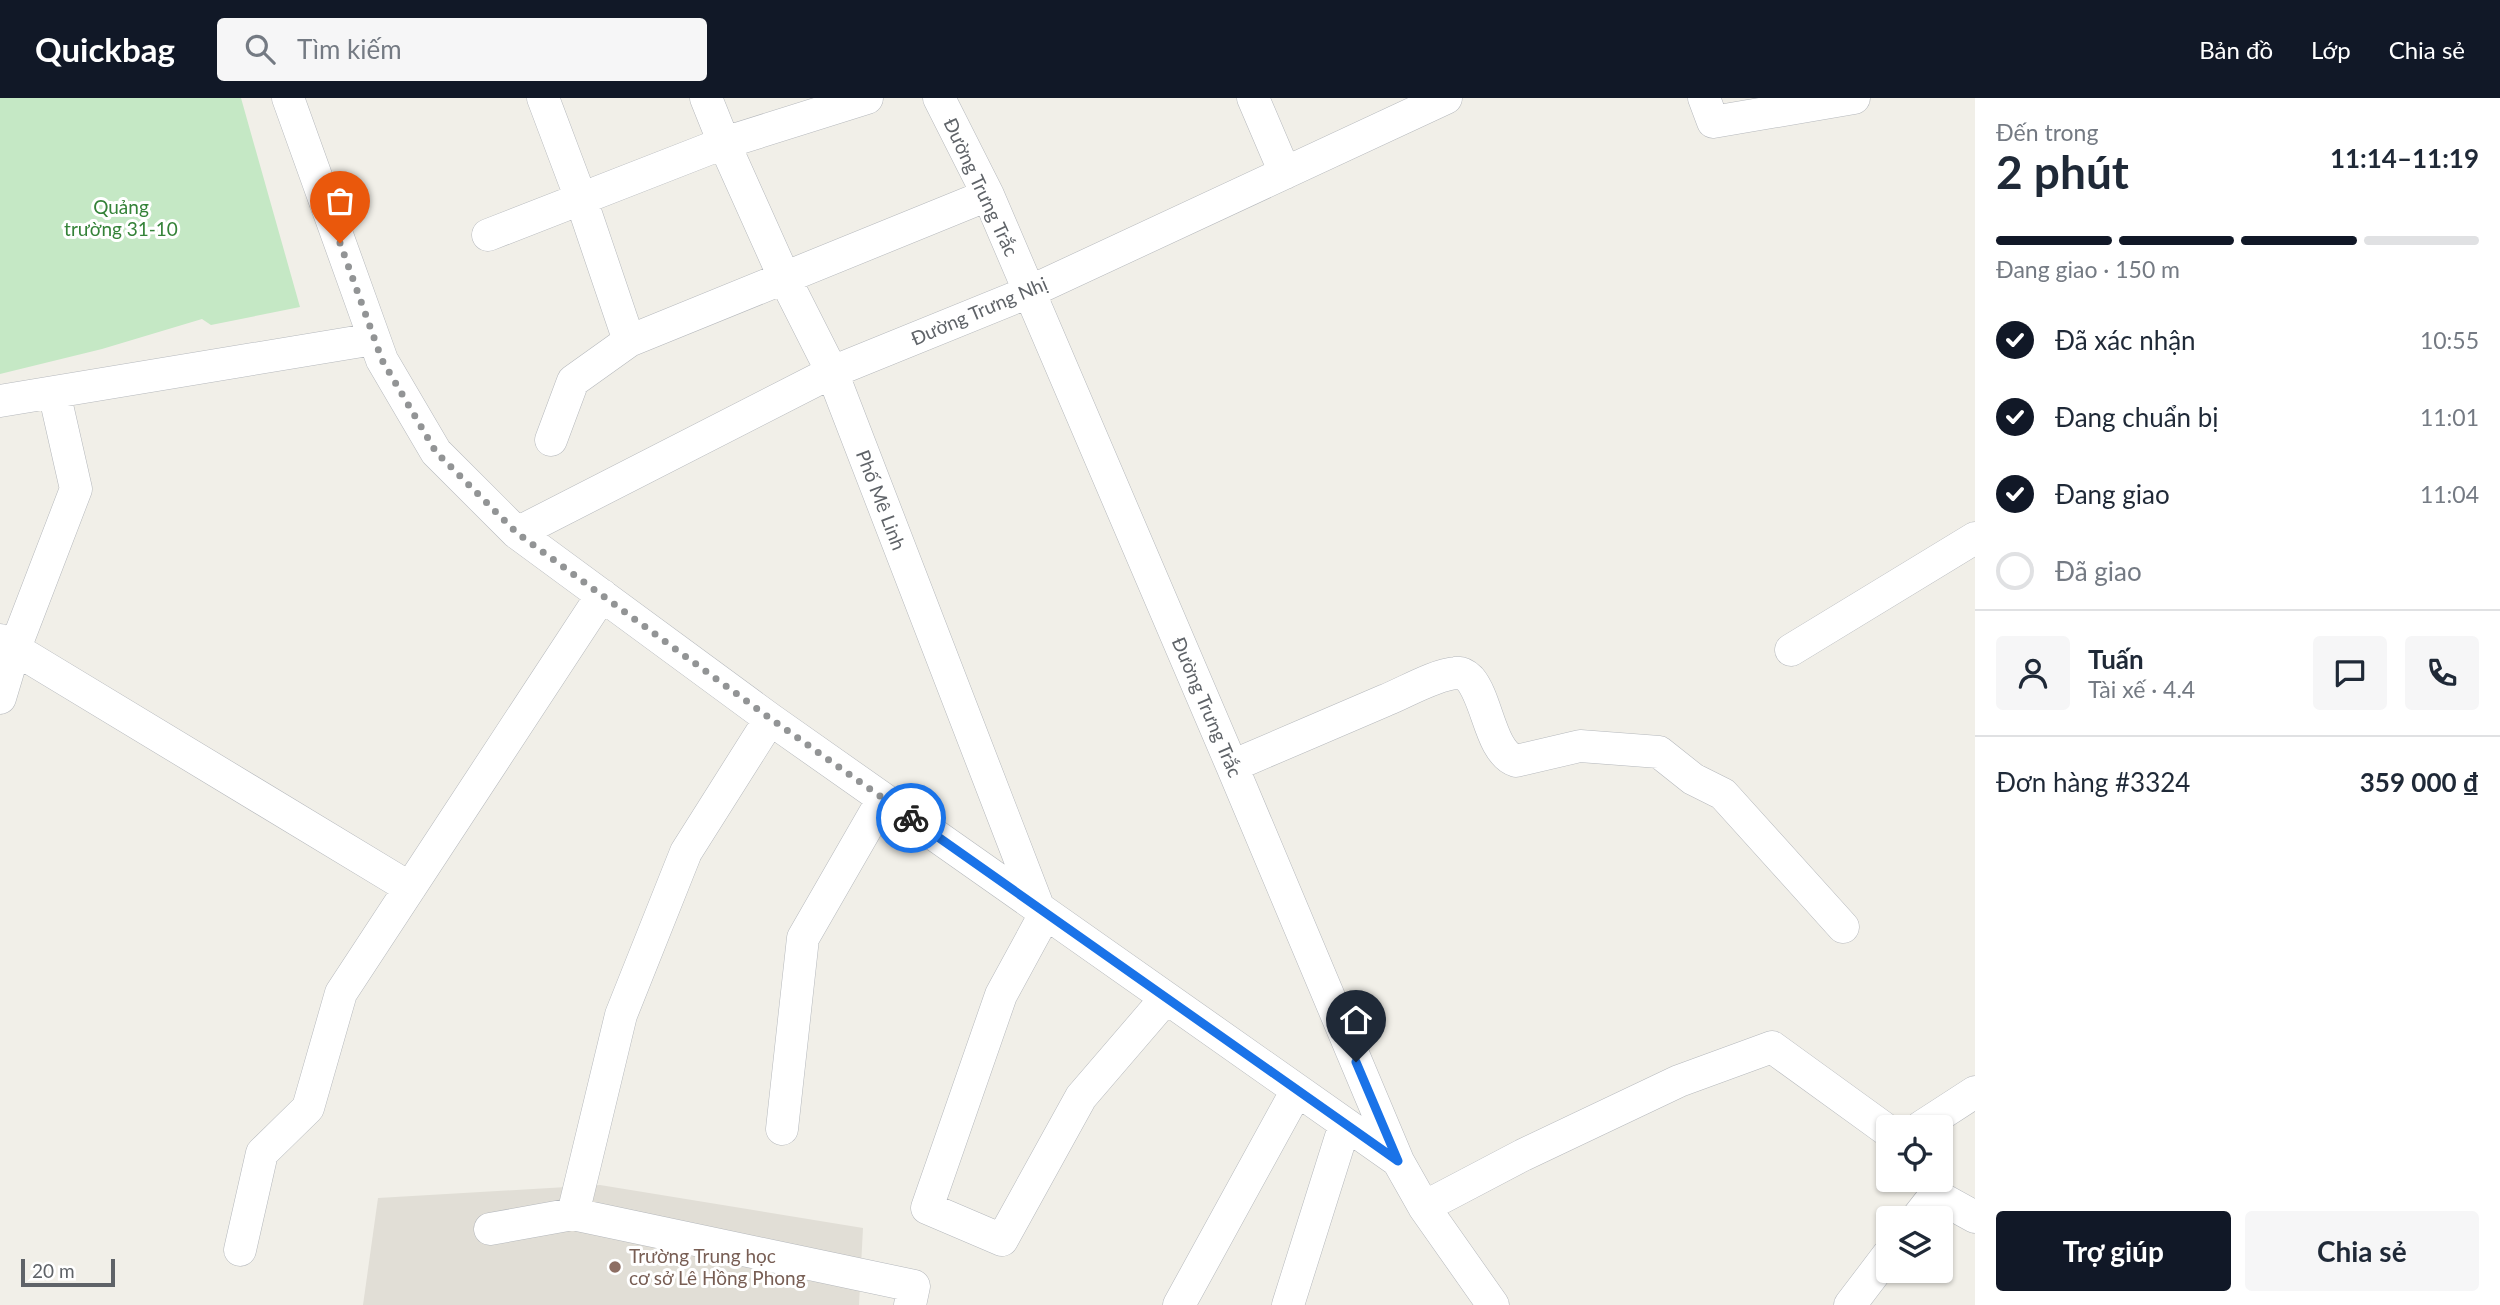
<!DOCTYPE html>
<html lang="vi">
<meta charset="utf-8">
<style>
body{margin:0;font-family:Lato,sans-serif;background:#f6f6f7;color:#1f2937;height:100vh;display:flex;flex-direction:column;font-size:26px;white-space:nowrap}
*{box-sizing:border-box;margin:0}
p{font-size:23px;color:#747a83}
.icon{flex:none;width:38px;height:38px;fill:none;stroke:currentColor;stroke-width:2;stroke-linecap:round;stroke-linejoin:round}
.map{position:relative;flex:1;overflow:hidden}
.details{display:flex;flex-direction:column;background:#fff;width:525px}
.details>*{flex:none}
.buttons{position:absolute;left:1876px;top:1017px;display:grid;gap:14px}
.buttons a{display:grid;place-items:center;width:77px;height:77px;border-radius:7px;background:#fff;box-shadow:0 2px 5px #0004;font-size:35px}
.scale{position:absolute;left:21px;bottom:18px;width:94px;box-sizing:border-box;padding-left:7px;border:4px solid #5f6368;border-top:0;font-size:19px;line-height:24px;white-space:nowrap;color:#5f6368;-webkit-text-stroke:5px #fff;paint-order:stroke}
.pin{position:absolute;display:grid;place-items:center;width:60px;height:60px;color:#fff;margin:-72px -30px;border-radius:50% 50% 50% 0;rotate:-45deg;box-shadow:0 0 7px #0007}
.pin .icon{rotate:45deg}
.courier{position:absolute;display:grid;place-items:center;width:70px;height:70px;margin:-35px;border:5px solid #1a73e8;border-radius:50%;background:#fff;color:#222;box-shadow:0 2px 9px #0007}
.head em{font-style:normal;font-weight:700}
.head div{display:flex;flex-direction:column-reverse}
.head{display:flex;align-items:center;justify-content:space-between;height:119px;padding:0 21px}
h1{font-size:46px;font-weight:700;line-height:52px}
.bar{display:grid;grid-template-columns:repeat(4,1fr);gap:10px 7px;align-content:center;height:84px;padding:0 21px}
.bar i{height:9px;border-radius:5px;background:#e0e1e3}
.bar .on{background:#111827}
.bar p{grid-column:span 4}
.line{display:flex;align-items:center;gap:18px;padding:0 21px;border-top:2px solid #e0e1e3}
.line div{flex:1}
.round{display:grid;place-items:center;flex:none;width:74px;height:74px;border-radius:7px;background:#f6f6f7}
ol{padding:0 21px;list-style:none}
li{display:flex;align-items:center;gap:21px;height:77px}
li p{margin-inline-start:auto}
li .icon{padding:7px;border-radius:50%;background:#111827;color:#fff;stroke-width:4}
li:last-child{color:#747a83}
li i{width:38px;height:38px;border:4px solid #e0e1e3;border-radius:50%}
.button{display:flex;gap:14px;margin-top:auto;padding:14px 21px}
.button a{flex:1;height:80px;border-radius:7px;background:#111827;color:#fff;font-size:28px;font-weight:700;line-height:80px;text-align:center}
.button a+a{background:#f6f6f7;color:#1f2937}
header{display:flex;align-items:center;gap:42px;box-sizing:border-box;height:98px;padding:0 35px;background:#111827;color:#fff}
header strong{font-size:33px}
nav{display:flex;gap:38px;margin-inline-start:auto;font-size:24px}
.search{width:490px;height:63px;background:#f6f6f7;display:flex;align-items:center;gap:18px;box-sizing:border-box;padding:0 24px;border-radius:7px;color:#747a83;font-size:26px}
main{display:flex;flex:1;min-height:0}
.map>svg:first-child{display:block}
.education{fill:#e1ded6}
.green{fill:#c5e8c5}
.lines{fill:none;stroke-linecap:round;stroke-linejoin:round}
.minor-casing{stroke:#b5b8bc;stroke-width:33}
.minor{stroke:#fff;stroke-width:32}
.done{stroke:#929495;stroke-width:7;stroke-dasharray:0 12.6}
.route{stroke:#1a73e8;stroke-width:9}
.education-dot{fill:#8d6e63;stroke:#fff;stroke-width:2.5}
.labels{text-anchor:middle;stroke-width:6;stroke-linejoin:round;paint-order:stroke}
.street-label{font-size:19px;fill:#5f6368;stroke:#fff}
.park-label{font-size:19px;fill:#348238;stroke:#fff}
.education-label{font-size:19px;fill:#785e54;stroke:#fff;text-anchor:start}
</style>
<header>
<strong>Quickbag</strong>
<div class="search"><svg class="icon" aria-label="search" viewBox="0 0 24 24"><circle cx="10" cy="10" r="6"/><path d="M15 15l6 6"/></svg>Tìm kiếm</div>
<nav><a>Bản đồ</a><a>Lớp</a><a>Chia sẻ</a></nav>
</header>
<main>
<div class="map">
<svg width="1975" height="1207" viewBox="0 0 1975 1207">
<rect width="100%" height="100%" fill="#f1efe8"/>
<path class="education" d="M600 1087 863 1130 859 1207H363L378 1100Z"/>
<path class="green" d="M0 0H241L300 209 211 227 202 221 102 251 0 276Z"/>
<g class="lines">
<defs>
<path id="minor" d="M288 0 382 262 436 354 517 435 770 621 1398 1063
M543 0 581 101 629 243
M706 0 724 45 784 179 832 274 1039 811
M939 0 988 97 1232 668 1398 1063 1424 1109 1493 1207
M1253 0 1285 75
M1704 0 1713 24 1854 0
M488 137 724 45 867 0
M0 303 374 241
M551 342 573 283 629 243 988 97
M517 435 832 274 1029 194 1446 0
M0 542 410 790
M1791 552 1975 440
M0 600 15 550 76 391 54 294
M1232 668C1283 646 1335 624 1386 602 1406 594 1434 577 1456 575 1461 574 1466 577 1470 581 1488 602 1490 654 1516 663L1580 648 1659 654 1693 681 1723 696 1843 829
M1045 816 1001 897 927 1110 1002 1142 1081 999 1166 900
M1921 1029 1975 994
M782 1031 803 840 883 701
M1424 1109 1523 1057 1679 983 1772 949 1888 1033
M573 1116 621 917 686 754 770 621
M1917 1120 1935 1097 1975 1119
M490 1131 573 1116 914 1188 910 1207
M240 1152 262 1055 308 1010 341 895 602 497
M1179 1207 1297 992
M1288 1207 1345 1026
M1850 1207 1888 1157"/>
</defs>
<use href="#minor" class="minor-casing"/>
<use href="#minor" class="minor"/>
</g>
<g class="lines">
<path class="done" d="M340 145 382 262 436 354 517 435 771 621 911 720"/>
<path class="route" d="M911 720 1398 1063 1356 964"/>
</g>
<circle class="education-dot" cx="615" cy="1169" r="7"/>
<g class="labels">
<g class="street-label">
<text transform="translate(981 89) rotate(65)" y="7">Đường Trưng Trắc</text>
<text transform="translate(979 213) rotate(-23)" y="7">Đường Trưng Nhị</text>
<text transform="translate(881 402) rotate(69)" y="7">Phố Mê Linh</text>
<text transform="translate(1207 609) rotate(67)" y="7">Đường Trưng Trắc</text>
</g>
<g class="park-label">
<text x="121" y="116">Quảng<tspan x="121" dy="22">trường 31-10</tspan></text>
</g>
<g class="education-label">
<text x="629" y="1165">Trường Trung học<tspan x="629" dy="22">cơ sở Lê Hồng Phong</tspan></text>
</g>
</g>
</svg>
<div class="buttons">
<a><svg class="icon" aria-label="locate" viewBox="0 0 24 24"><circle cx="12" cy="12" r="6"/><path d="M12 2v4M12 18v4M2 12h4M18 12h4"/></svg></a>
<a><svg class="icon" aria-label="layers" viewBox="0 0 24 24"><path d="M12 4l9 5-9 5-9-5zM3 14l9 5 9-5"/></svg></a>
</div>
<div class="scale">20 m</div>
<div class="pin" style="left:340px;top:145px;background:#ea580c"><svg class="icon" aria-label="bag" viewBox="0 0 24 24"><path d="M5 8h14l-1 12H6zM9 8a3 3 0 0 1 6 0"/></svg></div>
<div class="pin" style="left:1356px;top:964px;background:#1f2937"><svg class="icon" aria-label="home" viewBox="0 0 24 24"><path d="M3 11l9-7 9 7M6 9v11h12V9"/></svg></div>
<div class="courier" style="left:911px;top:720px"><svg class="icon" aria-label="bike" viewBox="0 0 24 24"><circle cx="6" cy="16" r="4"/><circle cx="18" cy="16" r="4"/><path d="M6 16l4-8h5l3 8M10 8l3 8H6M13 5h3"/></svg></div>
</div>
<section class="details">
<div class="head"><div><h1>2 phút</h1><p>Đến trong</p></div><em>11:14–11:19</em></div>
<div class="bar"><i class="on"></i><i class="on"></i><i class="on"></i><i></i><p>Đang giao · 150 m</p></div>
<ol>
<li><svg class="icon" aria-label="check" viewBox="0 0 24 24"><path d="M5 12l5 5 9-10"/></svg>Đã xác nhận<p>10:55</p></li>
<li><svg class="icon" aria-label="check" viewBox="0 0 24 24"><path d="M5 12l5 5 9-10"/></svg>Đang chuẩn bị<p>11:01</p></li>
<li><svg class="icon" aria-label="check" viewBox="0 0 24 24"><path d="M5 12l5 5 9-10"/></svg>Đang giao<p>11:04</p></li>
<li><i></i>Đã giao</li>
</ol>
<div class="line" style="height:126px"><a class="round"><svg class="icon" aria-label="person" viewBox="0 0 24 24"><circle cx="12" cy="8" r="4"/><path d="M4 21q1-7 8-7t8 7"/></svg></a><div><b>Tuấn</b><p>Tài xế · 4.4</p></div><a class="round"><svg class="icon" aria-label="chat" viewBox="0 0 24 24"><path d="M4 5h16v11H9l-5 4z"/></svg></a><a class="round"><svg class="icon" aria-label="phone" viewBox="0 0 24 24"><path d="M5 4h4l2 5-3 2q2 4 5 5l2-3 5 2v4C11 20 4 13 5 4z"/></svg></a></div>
<div class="line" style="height:91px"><div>Đơn hàng #3324</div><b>359 000 ₫</b></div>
<div class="button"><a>Trợ giúp</a><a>Chia sẻ</a></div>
</section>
</main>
